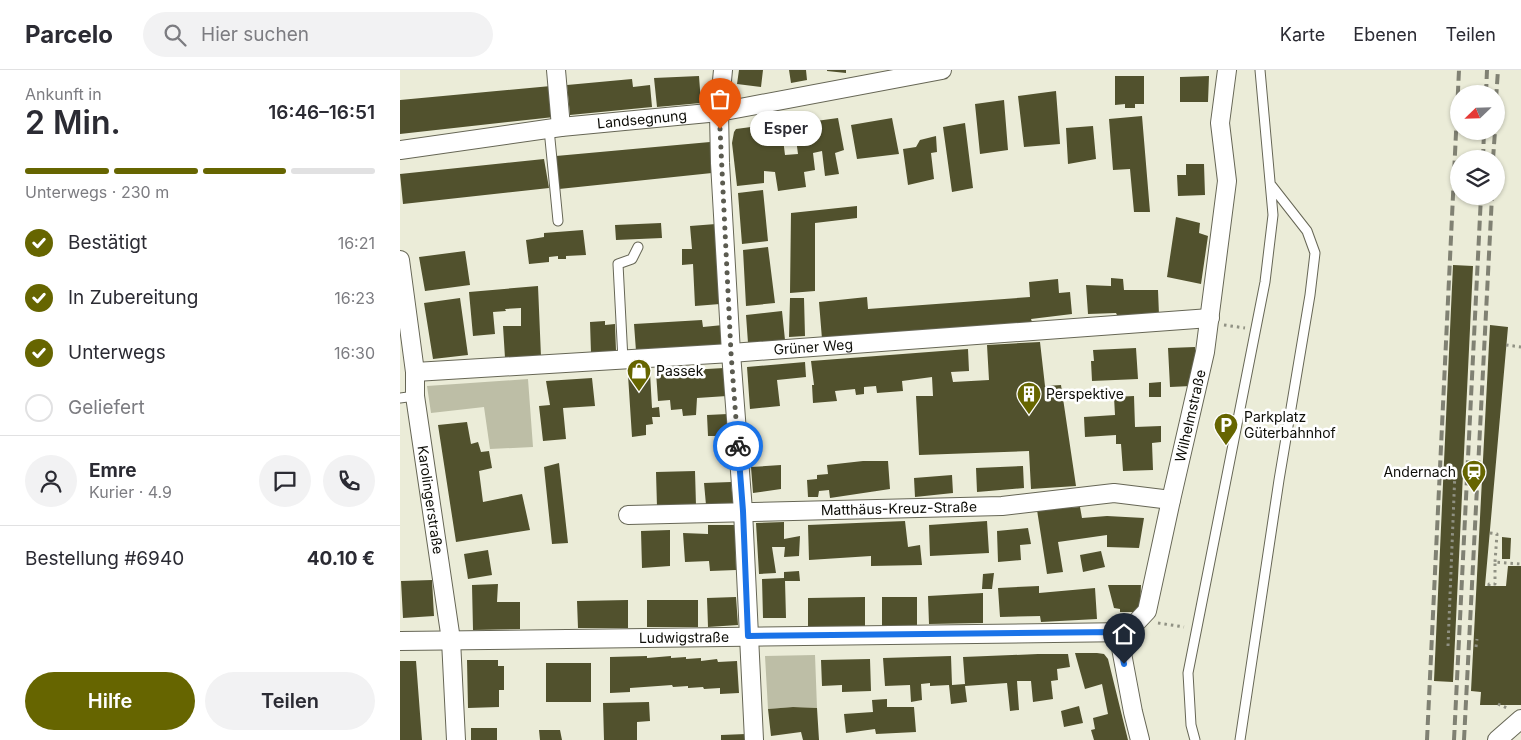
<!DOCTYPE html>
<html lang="de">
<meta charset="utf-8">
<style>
body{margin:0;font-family:Inter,sans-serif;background:#f2f2f3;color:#2b2b33;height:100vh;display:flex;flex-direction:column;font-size:19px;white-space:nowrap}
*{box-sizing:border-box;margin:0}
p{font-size:16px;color:#7c7c81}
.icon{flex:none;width:28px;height:28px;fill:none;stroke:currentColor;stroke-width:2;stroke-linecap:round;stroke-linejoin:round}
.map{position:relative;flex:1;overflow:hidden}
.sheet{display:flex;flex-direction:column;background:#fff;width:400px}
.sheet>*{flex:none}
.needle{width:32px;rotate:247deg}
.tools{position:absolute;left:1050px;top:15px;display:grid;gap:10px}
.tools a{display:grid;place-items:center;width:55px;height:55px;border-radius:50%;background:#fff;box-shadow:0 1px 4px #0004;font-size:25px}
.pin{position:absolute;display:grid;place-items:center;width:42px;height:42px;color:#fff;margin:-51px -21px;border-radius:50% 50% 50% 0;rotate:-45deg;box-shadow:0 0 5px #0007}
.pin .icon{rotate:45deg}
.courier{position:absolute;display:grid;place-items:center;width:50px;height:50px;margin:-25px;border:4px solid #1a73e8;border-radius:50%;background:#fff;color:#222;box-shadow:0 1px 6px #0007}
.bubble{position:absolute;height:35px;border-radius:18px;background:#fff;box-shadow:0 1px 4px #0004;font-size:16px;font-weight:600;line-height:35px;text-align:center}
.overview em{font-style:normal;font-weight:600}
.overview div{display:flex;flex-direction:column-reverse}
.overview{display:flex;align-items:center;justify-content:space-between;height:85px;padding:0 25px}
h1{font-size:32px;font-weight:600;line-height:38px}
.bar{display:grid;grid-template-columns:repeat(4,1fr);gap:8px 5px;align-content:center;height:60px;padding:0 25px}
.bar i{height:6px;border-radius:4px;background:#e1e1e2}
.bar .selected{background:#666500}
.bar p{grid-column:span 4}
.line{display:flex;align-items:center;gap:12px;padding:0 25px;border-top:1px solid #e1e1e2}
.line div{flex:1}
.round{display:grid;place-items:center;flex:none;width:52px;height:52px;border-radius:26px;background:#f2f2f3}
ol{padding:0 25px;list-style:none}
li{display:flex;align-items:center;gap:15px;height:55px}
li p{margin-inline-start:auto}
li .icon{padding:5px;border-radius:50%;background:#666500;color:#fff;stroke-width:4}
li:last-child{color:#7c7c81}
li i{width:28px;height:28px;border:2px solid #e1e1e2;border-radius:50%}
.primary-button{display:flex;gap:10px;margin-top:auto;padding:10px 25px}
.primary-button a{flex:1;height:58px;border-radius:30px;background:#666500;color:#fff;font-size:20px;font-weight:600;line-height:58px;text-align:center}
.primary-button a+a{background:#f2f2f3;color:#2b2b33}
header{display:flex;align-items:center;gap:30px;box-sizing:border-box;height:70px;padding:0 25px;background:#fff;border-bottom:1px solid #e1e1e2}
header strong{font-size:24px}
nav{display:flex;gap:28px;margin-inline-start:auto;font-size:18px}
.search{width:350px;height:45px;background:#f2f2f3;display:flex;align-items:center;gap:12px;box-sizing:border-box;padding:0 18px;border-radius:28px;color:#7c7c81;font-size:19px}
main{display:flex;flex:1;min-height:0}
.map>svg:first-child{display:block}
.green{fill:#bdbea6}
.building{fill:#51512d}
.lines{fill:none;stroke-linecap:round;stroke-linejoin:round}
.lane-casing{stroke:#665;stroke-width:11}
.street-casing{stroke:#665;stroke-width:20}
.path{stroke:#909183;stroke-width:3;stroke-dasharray:2.5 4;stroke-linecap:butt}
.lane{stroke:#fff;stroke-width:9}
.street{stroke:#fff;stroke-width:18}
.rail{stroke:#808173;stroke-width:4;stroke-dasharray:10 5;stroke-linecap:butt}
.done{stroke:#5b5b50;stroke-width:5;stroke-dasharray:0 9}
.route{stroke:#1a73e8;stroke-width:6}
.labels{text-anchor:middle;stroke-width:5;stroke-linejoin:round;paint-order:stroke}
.street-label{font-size:14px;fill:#0d0d07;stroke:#fff}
.poi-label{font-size:14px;fill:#0d0d07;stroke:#fff;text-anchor:start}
</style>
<header>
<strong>Parcelo</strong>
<div class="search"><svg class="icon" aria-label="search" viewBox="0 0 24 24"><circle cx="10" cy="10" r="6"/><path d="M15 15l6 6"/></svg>Hier suchen</div>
<nav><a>Karte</a><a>Ebenen</a><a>Teilen</a></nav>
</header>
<main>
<section class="sheet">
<div class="overview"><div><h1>2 Min.</h1><p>Ankunft in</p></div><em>16:46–16:51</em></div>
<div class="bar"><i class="selected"></i><i class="selected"></i><i class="selected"></i><i></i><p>Unterwegs · 230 m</p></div>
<ol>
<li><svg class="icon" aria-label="check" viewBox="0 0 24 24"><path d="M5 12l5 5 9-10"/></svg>Bestätigt<p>16:21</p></li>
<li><svg class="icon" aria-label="check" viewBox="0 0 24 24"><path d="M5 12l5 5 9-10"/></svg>In Zubereitung<p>16:23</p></li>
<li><svg class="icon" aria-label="check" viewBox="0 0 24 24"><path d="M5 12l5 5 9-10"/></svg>Unterwegs<p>16:30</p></li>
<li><i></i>Geliefert</li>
</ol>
<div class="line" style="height:90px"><a class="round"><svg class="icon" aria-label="person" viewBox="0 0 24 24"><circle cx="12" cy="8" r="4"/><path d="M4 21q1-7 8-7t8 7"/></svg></a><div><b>Emre</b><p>Kurier · 4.9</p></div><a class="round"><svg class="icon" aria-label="chat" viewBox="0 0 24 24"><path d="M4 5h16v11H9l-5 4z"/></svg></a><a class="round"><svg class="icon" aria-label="phone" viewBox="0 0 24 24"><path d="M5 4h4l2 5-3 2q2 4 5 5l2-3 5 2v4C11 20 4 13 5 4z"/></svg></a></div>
<div class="line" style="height:65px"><div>Bestellung #6940</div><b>40.10 €</b></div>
<div class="primary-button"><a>Hilfe</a><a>Teilen</a></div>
</section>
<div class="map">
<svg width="1121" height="670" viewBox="0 0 1121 670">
<rect width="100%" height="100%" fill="#ebecd8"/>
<path class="green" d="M128 309 133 377 90 379 84 337 31 343 27 316Z
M415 585 417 638 393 637 368 639 365 586Z"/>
<path class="building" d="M339 0H363L361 17 337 14Z
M389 0H406L407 10 391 13Z
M427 0H446V3L427 1Z
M299 6 301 33 257 37 254 8Z
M715 6H744V34H735V38H725V34L715 35Z
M809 6 808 32H780V7Z
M232 9 233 17 250 15 252 37 170 45 167 15Z
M151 16 154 47 0 64V30Z
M656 21 660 74 624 77 618 26Z
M604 30 608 80 580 84 575 34Z
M742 46 750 142H734L730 99 713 100 709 49Z
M438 48 444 80 435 83 439 104 425 106 422 81 413 83 415 100 404 102 406 117 378 121 375 102 364 101V113L337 116 332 73 334 62 336 59 381 53 385 85 398 84 394 54Z
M492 48 499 84 457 89 451 55Z
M565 53 573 118 552 122 543 57Z
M693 56 696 89 668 94 666 58Z
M536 66 537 82 531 83 534 109 508 115 503 79 516 77 520 70Z
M310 72 312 103 159 119 156 86Z
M144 89 149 118 3 134 0 104Z
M786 94H804L805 125 778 126 777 105H786Z
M363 120 368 171 342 174 338 123Z
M457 136V148L415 153V221L390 223 391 143Z
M776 147 800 153 799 163 808 166 801 214 767 207Z
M261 153 262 168 216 170 215 155Z
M316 154 320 234 295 236 293 194 282 195V179H292L290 156Z
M183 160 186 185 166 186V189H158V186L149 187V192L129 194 126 170 144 167V163Z
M368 177 375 233 346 236 343 180Z
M65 181 70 215 25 221 19 187Z
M1053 195 1073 196 1053 612 1034 611Z
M711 208 723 209 724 220H758L759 245 719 249 716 243 688 244 686 215 711 216Z
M658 209 659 223 670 222 672 244 631 249 632 252 422 269 419 232 467 227 468 239 630 227 629 212Z
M138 216 141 287 105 288 103 256H121V238L105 239 106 241 93 242 95 264 73 266 69 222Z
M60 228 68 285 33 289 24 233Z
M390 228H404L405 266 389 267Z
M382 241 385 270 348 273 346 245Z
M302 250 303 257 323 255 324 275 236 281 234 254Z
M205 251V255L215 254 216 281 191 283 190 252Z
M1090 255 1108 257 1085 516H1106L1108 496H1121V635H1080L1081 622 1071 621Z
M640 272 645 316 661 315 676 416 631 419 629 381 519 385 516 326H533L532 307 502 311 503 321 477 323 476 316 464 317V324L456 325 455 319 435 321 437 331 413 333 412 315H414L411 291 568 279 569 301 551 302 553 312 589 310 587 275Z
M795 277 796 306 791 316 770 317 768 278Z
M736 278 738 309 692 311 691 291H694L693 280Z
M405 292 406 307 377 310 380 336 350 339 347 297Z
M324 298 327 326 297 328 296 345 283 346 282 339 271 340 270 330 258 331 256 302Z
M250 303 252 338 259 337 260 347H252L253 354 246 355V365L232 367 228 305Z
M192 308 195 336 163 338 166 369 143 371 139 336 150 335 146 311Z
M761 312V327H749V313Z
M734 326 735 357 761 356V372L752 373 753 400 723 401 721 374H716V365L685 367 684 347 715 345 714 327Z
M328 344 329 366H308L307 345Z
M67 352 71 374 78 372 81 382 89 381 92 398 79 401 83 432 122 424 130 460 56 472 38 355Z
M463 391H488L490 419 430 428 429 420 419 421 418 427H408L407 410 417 409V405L428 404 427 395Z
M159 393 168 473 152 474 144 397Z
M381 395V419L353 423 351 397Z
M623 396 624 418 577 422 576 398Z
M295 401 296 436 257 437 256 402Z
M552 405 553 423 515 427 514 408Z
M331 412 333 433 306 435 304 413Z
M680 437 682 448 707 446 744 448 739 478 707 477V465L658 472 663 502 647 504 637 440Z
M505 451 508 477 520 475 522 495 471 496V486L409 490 408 455Z
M587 451 589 483 530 486 529 455Z
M384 452V469L400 466 399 486 384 487 385 477H372L376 503 359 504 356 453Z
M308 455H335L336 500 310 501 309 491 285 492 283 463 308 464Z
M628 458 631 474 620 475 621 490 598 492 597 461Z
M270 460V496L242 498 241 461Z
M1102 467 1111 468 1110 489H1102Z
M88 480 92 505 68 509 64 484Z
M701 481 705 497 683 502 680 485Z
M399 501 400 511H385L386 548H363L362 509 384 508V502Z
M594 503 592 519H582L583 504Z
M32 510 34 546 3 548 1 511Z
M98 514 97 532H120V559L73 560 72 515Z
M708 515H741L740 542H720V539L714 538Z
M639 516V523L695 518 697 549 641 552 640 546 600 547 598 518Z
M583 523V553L529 554 528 526Z
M336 527 338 555 308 557 307 528Z
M465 527V556H408V528Z
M482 527H517V556H482Z
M228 530V558H178L177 531Z
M247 530H298V557H247Z
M675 583H697L704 584 708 589 728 670H694L691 660 695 659 693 648 708 644 702 614 685 619Z
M638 584H668L670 597 657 599 658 610 651 611 653 629 633 632 631 611H617L619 640 610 641 607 613 565 616 567 632 551 634 549 615 530 616V613L521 614 522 630 511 632 510 615 485 616 483 588 551 586 552 615 565 614 563 587Z
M247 586V588L271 586V588L286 587V589L301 588V591L317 589 318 592 337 591 339 623 320 624V618L304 619 303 617 288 618V616L273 617 272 615 230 618V622L210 623V587Z
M470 589 471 621 442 622V615L422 616 421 590Z
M67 590H98V596H104V620H99V637L68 638Z
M0 591H16L22 670H0Z
M146 593H191V632H146Z
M487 629V637H514L516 662 476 664 475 659 446 663 444 644 473 642 472 630Z
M249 632 250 651 237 652V670H204L203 633Z
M679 636 683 653 664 657 661 641Z
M393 637 417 638 419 670H403L401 662 371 666 368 639Z
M71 658H97V670H71Z
M139 660H160L162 670H140Z
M346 664 347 670H321V665Z"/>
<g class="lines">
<defs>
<path id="lane" d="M149 59 158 151
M223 290 218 194 232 189 238 177
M0 328 15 326
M795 670 791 655 788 603 865 212 873 145 860 0
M840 670 879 410 910 225 915 183 907 161 871 115"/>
<g id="street">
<path d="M156 0 161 57"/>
<path d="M323 0 319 42 320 93 331 283 343 441 354 670"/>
<path id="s1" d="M0 80 161 57 319 42 542 0"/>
<path id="s2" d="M0 190 15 302V326L51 570 56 670"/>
<path id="s3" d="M15 302 331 283 810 248"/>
<path id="s4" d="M228 445 602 436 714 423 771 430"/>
<path d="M718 562 733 642 740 670"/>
<path id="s5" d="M0 571 731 562 732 557 747 541 771 430 805 282 827 111 820 53 827 0"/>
<path d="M1097 670 1121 649"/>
</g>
</defs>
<use href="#lane" class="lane-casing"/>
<use href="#street" class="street-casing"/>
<path class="path" d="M824 255 845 258
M1106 275 1121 277
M1090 463 1097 464 1095 492
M1089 516V514H1095V492L1121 494
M758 553 784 557
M1048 576 1055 401
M1076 577 1077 569
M1098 634 1109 639"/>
<use href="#lane" class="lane"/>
<use href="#street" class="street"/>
<path class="rail" d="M1086 24 1087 0
M1096 29 1098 0
M1083 89 1084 61
M1093 89 1095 61
M1027 670 1059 0
M1054 670 1081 126
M1064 670 1092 126"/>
</g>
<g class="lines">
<path class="done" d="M320 59 331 283 338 376"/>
<path class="route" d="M338 376 343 441 348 566 718 562 724 594"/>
</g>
<defs>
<symbol id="shop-pin" viewBox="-11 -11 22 30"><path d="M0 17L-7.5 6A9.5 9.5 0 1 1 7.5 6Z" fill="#666500" stroke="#fff"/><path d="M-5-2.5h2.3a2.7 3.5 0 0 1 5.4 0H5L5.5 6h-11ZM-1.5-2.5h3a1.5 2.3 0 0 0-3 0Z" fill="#fff"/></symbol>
<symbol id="building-pin" viewBox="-11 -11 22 30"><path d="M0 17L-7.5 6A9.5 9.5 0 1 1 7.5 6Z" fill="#666500" stroke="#fff"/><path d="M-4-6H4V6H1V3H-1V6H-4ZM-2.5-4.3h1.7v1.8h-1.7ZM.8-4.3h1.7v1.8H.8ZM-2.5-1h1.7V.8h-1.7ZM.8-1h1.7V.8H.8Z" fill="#fff"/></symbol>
<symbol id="parking-pin" viewBox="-11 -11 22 30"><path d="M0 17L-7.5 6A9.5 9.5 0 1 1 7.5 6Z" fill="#666500" stroke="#fff"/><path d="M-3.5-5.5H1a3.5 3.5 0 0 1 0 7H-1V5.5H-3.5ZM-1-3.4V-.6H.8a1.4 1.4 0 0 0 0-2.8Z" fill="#fff"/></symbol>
<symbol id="station-pin" viewBox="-11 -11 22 30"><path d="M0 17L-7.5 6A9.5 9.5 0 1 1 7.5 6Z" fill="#666500" stroke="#fff"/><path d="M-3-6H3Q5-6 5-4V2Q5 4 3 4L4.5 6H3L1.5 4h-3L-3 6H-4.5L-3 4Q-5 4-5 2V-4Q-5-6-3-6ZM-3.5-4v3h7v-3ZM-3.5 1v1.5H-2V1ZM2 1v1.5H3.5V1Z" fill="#fff"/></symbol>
</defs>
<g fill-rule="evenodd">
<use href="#shop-pin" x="225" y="287" width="28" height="38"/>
<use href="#building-pin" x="615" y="310" width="28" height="38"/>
<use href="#parking-pin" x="812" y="341" width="28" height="38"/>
<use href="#station-pin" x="1060" y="388" width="28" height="38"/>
</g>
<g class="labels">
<g class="street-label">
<text dy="5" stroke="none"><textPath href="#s1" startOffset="244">Landsegnung</textPath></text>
<text dy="5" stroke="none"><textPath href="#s3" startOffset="399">Grüner Weg</textPath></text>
<text dy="5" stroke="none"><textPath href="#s5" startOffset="958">Wilhelmstraße</textPath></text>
<text dy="5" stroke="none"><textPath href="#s2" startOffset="242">Karolingerstraße</textPath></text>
<text dy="5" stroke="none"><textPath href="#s4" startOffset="271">Matthäus-Kreuz-Straße</textPath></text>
<text dy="5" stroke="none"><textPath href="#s5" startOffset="284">Ludwigstraße</textPath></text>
</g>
<g class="poi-label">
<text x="256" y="306">Passek</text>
<text x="646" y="329">Perspektive</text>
<text x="844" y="352">Parkplatz<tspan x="844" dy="16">Güterbahnhof</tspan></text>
<text x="1056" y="407" text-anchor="end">Andernach</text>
</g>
</g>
</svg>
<div class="tools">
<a><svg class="needle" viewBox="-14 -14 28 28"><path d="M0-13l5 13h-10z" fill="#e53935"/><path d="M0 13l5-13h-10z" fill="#7c7c81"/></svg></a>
<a><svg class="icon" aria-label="layers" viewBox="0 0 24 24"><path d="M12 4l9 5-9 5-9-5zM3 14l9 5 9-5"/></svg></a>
</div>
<div class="pin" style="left:320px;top:59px;background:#ea580c"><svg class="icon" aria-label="bag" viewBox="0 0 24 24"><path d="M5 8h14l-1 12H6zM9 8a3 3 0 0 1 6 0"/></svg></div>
<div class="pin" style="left:724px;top:594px;background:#1f2937"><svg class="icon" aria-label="home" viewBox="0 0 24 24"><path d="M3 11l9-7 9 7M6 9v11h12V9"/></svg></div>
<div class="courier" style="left:338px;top:376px"><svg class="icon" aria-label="bike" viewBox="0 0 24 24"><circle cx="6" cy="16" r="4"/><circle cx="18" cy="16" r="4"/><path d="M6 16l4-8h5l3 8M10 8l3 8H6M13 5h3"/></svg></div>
<div class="bubble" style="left:350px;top:41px;width:72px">Esper</div>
</div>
</main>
